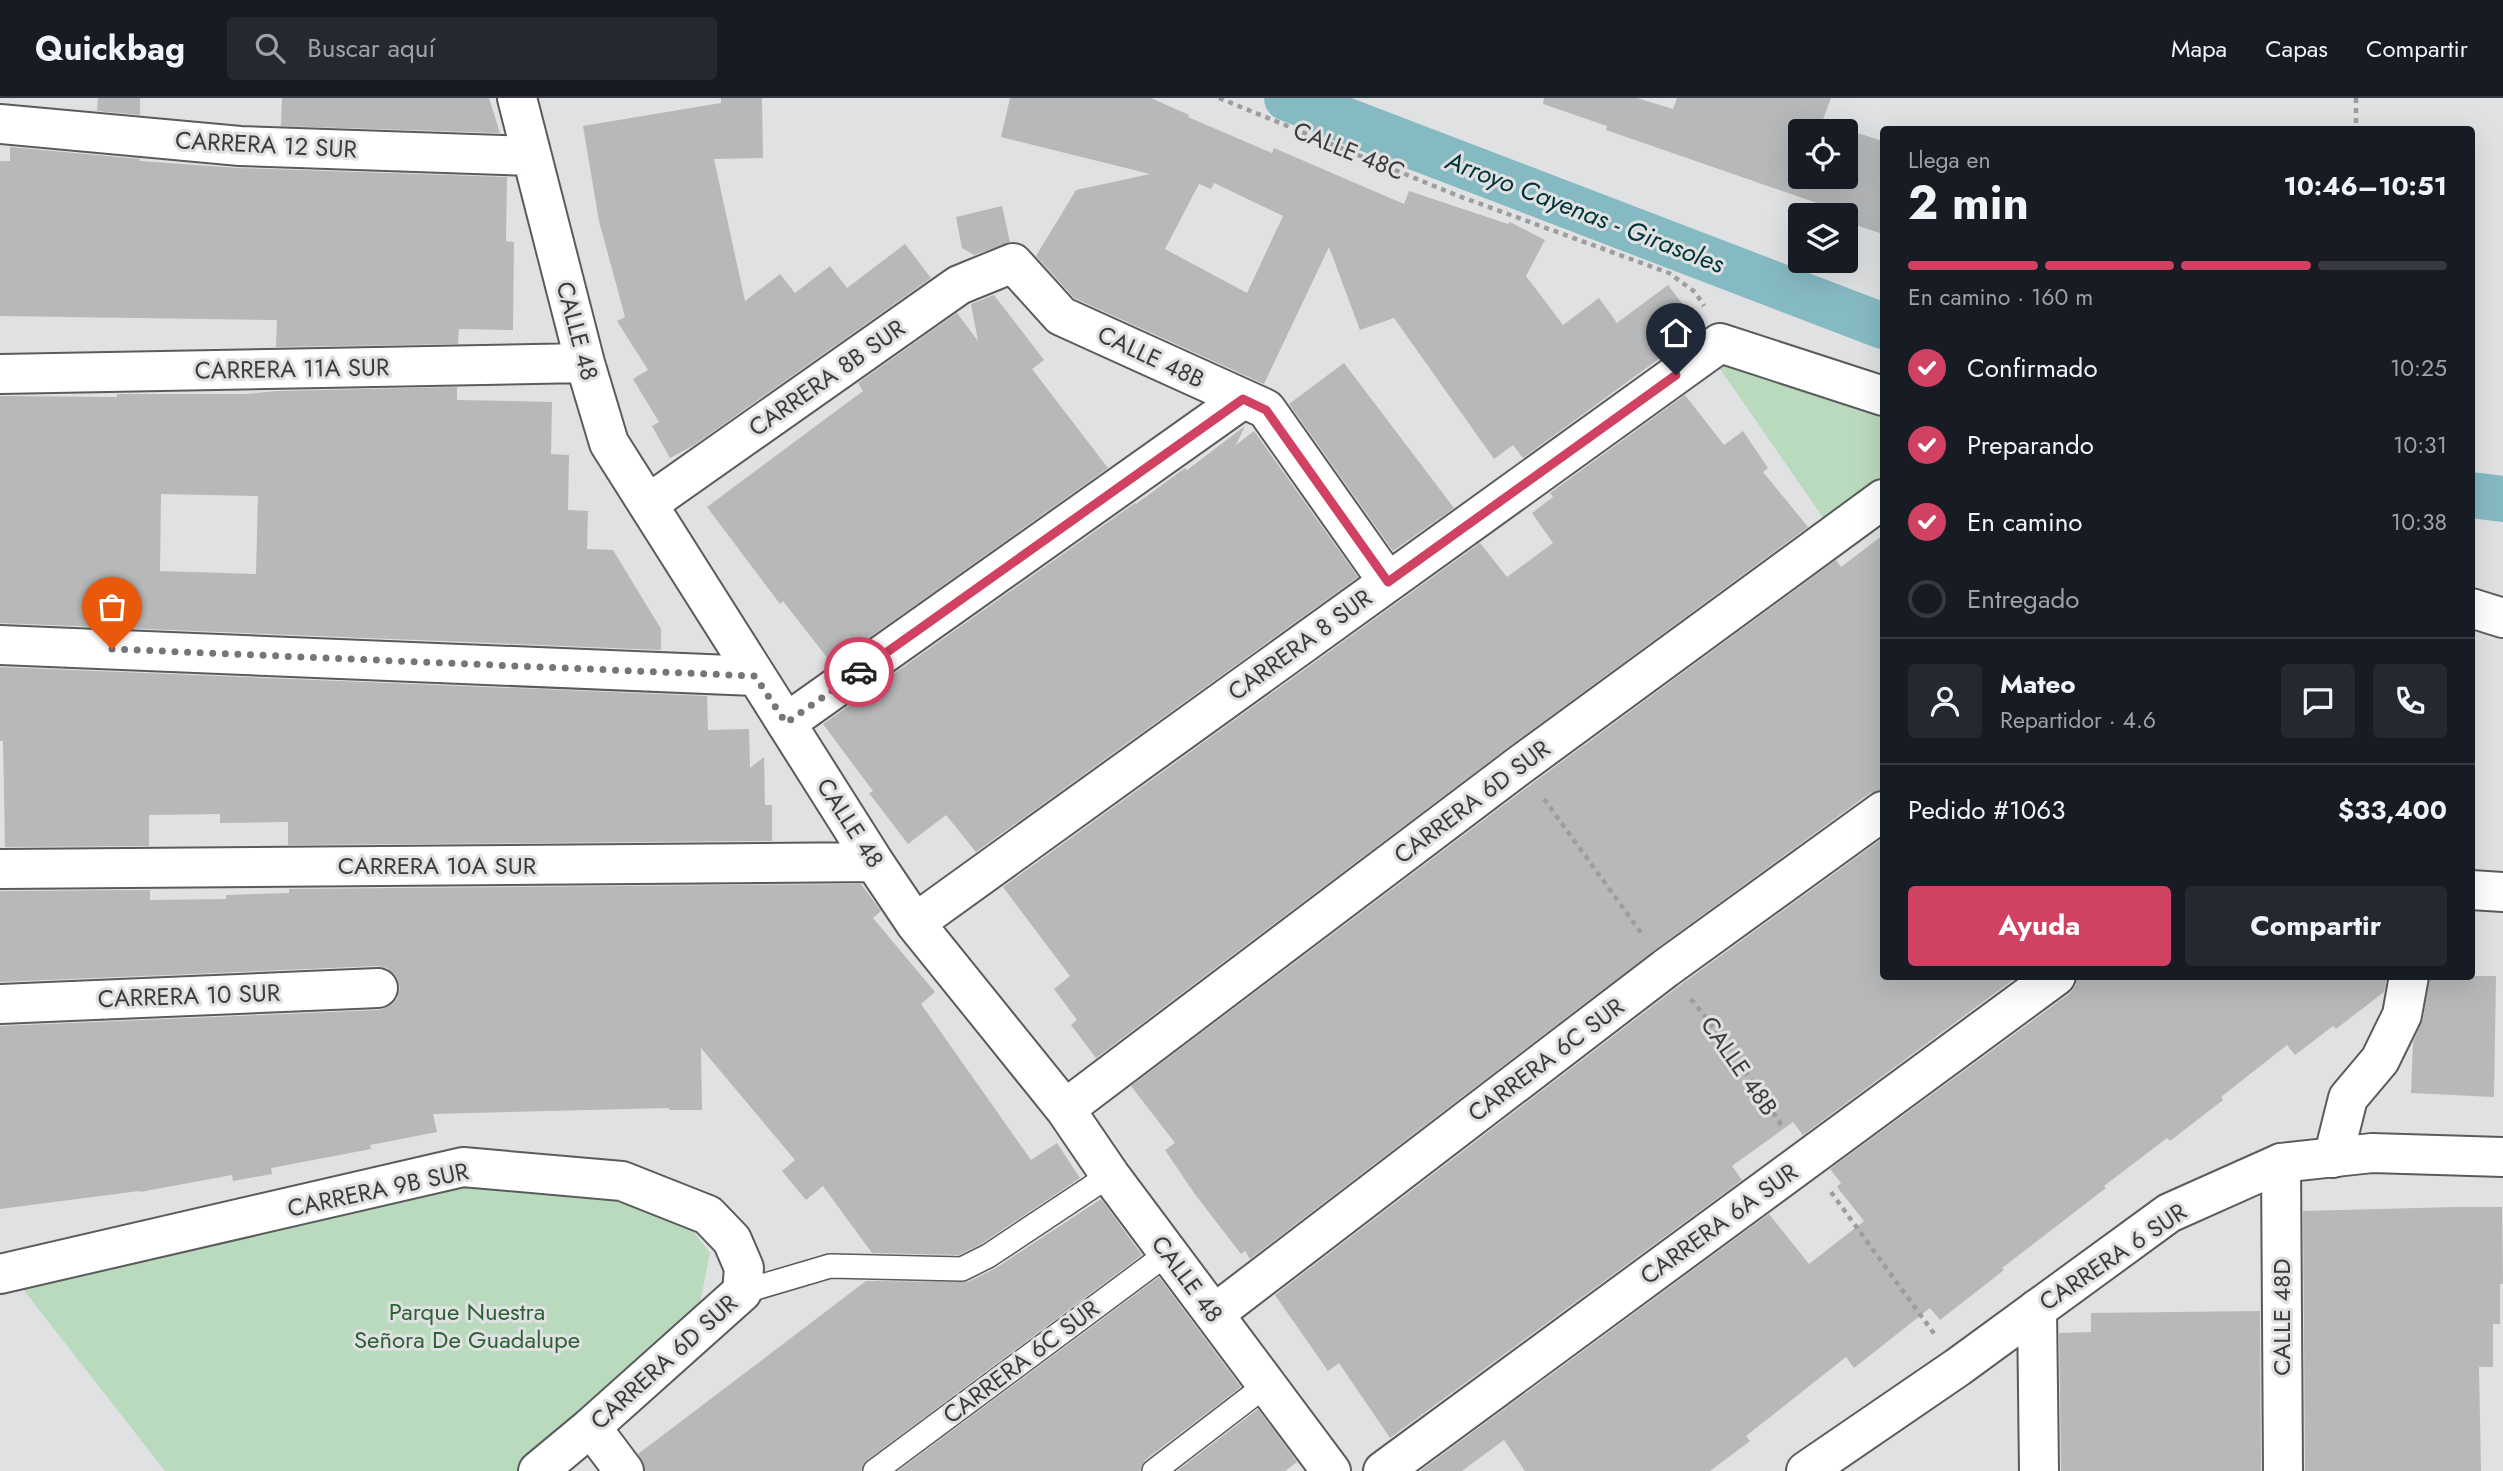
<!DOCTYPE html>
<html lang="es">
<meta charset="utf-8">
<style>
body{margin:0;font-family:Jost,sans-serif;background:#242831;color:#f1f3f6;height:100vh;display:flex;flex-direction:column;font-size:26px;white-space:nowrap}
*{box-sizing:border-box;margin:0}
p{font-size:23px;color:#9ea1a6}
.icon{flex:none;width:38px;height:38px;fill:none;stroke:currentColor;stroke-width:2;stroke-linecap:round;stroke-linejoin:round}
.map{position:relative;flex:1;overflow:hidden}
.side{position:absolute;left:1880px;top:28px;width:595px;height:854px;display:flex;flex-direction:column;background:#171b24;border-radius:7px;box-shadow:0 7px 28px #0002}
.side>*{flex:none}
.tools{position:absolute;left:1788px;top:21px;display:grid;gap:14px}
.tools a{display:grid;place-items:center;width:70px;height:70px;border-radius:7px;background:#171b24;box-shadow:0 7px 28px #0002;font-size:35px}
.pin{position:absolute;display:grid;place-items:center;width:60px;height:60px;color:#fff;margin:-72px -30px;border-radius:50% 50% 50% 0;rotate:-45deg;box-shadow:0 0 7px #0007}
.pin .icon{rotate:45deg}
.courier{position:absolute;display:grid;place-items:center;width:70px;height:70px;margin:-35px;border:5px solid #d04162;border-radius:50%;background:#fff;color:#222;box-shadow:0 2px 9px #0007}
.headline em{font-style:normal;font-weight:700}
.headline div{display:flex;flex-direction:column-reverse}
.headline{display:flex;align-items:center;justify-content:space-between;height:119px;padding:0 28px}
h1{font-size:46px;font-weight:700;line-height:52px}
.bar{display:grid;grid-template-columns:repeat(4,1fr);gap:10px 7px;align-content:center;height:84px;padding:0 28px}
.bar i{height:9px;border-radius:5px;background:#363941}
.bar .selected{background:#d04162}
.bar p{grid-column:span 4}
.line{display:flex;align-items:center;gap:18px;padding:0 28px;border-top:2px solid #363941}
.line div{flex:1}
.round{display:grid;place-items:center;flex:none;width:74px;height:74px;border-radius:7px;background:#242831}
ol{padding:0 28px;list-style:none}
li{display:flex;align-items:center;gap:21px;height:77px}
li p{margin-inline-start:auto}
li .icon{padding:7px;border-radius:50%;background:#d04162;color:#fff;stroke-width:4}
li:last-child{color:#9ea1a6}
li i{width:38px;height:38px;border:4px solid #363941;border-radius:50%}
.action{display:flex;gap:14px;margin-top:auto;padding:14px 28px}
.action a{flex:1;height:80px;border-radius:7px;background:#d04162;color:#fff;font-size:28px;font-weight:700;line-height:80px;text-align:center}
.action a+a{background:#242831;color:#f1f3f6}
header{display:flex;align-items:center;gap:42px;box-sizing:border-box;height:98px;padding:0 35px;background:#171b24;border-bottom:2px solid #363941}
header strong{font-size:33px}
nav{display:flex;gap:38px;margin-inline-start:auto;font-size:24px}
.search{width:490px;height:63px;background:#242831;display:flex;align-items:center;gap:18px;box-sizing:border-box;padding:0 24px;border-radius:7px;color:#9ea1a6;font-size:26px}
.map>svg:first-child{display:block}
.green{fill:#badabd}
.lines{fill:none;stroke-linecap:round;stroke-linejoin:round}
.canal{stroke:#86bac3;stroke-width:46}
.building{fill:#b7b8b9;fill-rule:evenodd}
.lane-casing{stroke:#5a5b5c;stroke-width:26}
.street-casing{stroke:#5a5b5c;stroke-width:42}
.secondary-casing{stroke:#5a5b5c;stroke-width:42}
.path{stroke:#9c9d9e;stroke-width:4.5;stroke-dasharray:5 5;stroke-linecap:butt}
.lane{stroke:#fff;stroke-width:23}
.street{stroke:#fff;stroke-width:38}
.secondary{stroke:#fff;stroke-width:38}
.done{stroke:#757677;stroke-width:7;stroke-dasharray:0 12.6}
.route{stroke:#d04162;stroke-width:9}
.labels{text-anchor:middle;stroke-width:6;stroke-linejoin:round;paint-order:stroke}
.street-label{font-size:24px;fill:#3c3c3d;stroke:#e0e1e2}
.park-label{font-size:24px;fill:#2f6137;stroke:#e0e1e2}
.water-label{font-size:26px;font-style:italic;fill:#00333a;stroke:#e0e1e2}
</style>
<header>
<strong>Quickbag</strong>
<div class="search"><svg class="icon" aria-label="search" viewBox="0 0 24 24"><circle cx="10" cy="10" r="6"/><path d="M15 15l6 6"/></svg>Buscar aquí</div>
<nav><a>Mapa</a><a>Capas</a><a>Compartir</a></nav>
</header>
<div class="map">
<svg width="2503" height="1373" viewBox="0 0 2503 1373">
<rect width="100%" height="100%" fill="#e0e1e2"/>
<path class="green" d="M1716 265 1883 320V378L1824 421Z
M464 1078 630 1087 686 1124 710 1155 699 1210 525 1373H165L22 1190Z"/>
<g class="lines">
<path class="canal" d="M1287 0 1883 228
M2471 397 2503 401"/>
</g>
<path class="building" d="M98 0H140V17L97 13Z
M282 0H489L500 35 281 28Z
M721 0H762L763 60 714 61 745 203 780 176 795 195 830 168 847 190 905 146 931 180 694 347 670 360 652 328 659 324 633 281 648 272 617 223 625 219 599 123 583 28 721 5Z
M1010 0H1151L1189 17 1188 19 1272 55 1274 50 1404 106 1409 93 1508 126 1510 124 1545 142 1526 178 1563 227 1599 200 1617 225 1668 187 1693 220 1663 242 1671 252 1523 360 1513 347 1494 361 1394 220 1360 232 1329 149 1264 286 1074 200 1036 158 1076 92 1150 76 1001 39ZM1214 85 1283 118 1247 195 1165 151 1199 86 1211 91Z
M1544 0H1637L1673 11 1677 0H1831L1822 24 1883 43V136L1846 124V115L1606 32 1607 28 1543 6ZM1801 33H1846V79H1801Z
M10 49 140 61V63L238 70 507 79 506 143 514 144 513 232 459 231 458 246 276 249 277 222 0 218V63H10Z
M1002 108 1010 144 974 157 962 150 956 119Z
M994 197 1044 262 1032 271 1108 370 832 566 783 503 780 506 707 409 863 293 858 285 957 215 978 243 971 206Z
M1344 265 1454 410 1393 453 1289 306Z
M457 289V302L552 304 551 356 569 357 568 412 588 413 587 451 613 452 661 531V552L0 525V298L117 299V296H246L276 293ZM161 396 258 398 256 476 160 473Z
M1685 297 1724 347 1743 333 1768 370 1763 374 1808 429 1507 650 1096 960 1071 927 1077 922 1054 891 1070 878 1003 789 1480 445 1507 479 1553 445 1532 415 1553 399 1550 395Z
M1245 328 1236 347 1254 333 1358 479 976 754 946 717 908 746 869 695 873 693 823 626 1135 405 1136 406 1185 370 1187 372Z
M1883 437V692L1870 695 1653 853 1250 1161 1245 1153 1241 1156 1194 1095 1165 1052 1175 1045 1131 988 1533 685 1836 462 1841 469Z
M0 569 707 598 708 632 749 631 750 670 764 659 765 707H772V743L288 747V724L220 725V716L149 717V748L5 749 3 643H0Z
M1883 740V878H2018L1803 1037 1793 1024 1732 1068 1742 1082 1390 1340 1339 1265 1328 1273 1275 1197 1679 888Z
M861 786 881 813 873 820 935 894 921 906 1031 1062 1057 1045 1080 1080 981 1146 959 1157 872 1155 823 1088 806 1102 782 1073 795 1062 701 950 702 1012H669V1010L433 1016 437 1034 370 1047 371 1051 271 1070 272 1076 233 1083 232 1077 140 1094 139 1093 0 1111V928L379 912 390 908 397 901 400 890 396 878 387 870 377 868 0 884V793L150 792V802L226 801V797L289 795V791Z
M2077 878H2387L2384 894 2336 931 2333 928 2295 957 2287 947 2221 999 2223 1002 2170 1043 2167 1040 2104 1088 2106 1090 2002 1170 2004 1172 1940 1222 1930 1210 1854 1270 1846 1259 1746 1338 1750 1343 1710 1373H1525L1504 1342 1462 1373H1420L1769 1116 1809 1166 1864 1123 1837 1089 1841 1085 1830 1071 2069 896 2076 887Z
M2430 878H2496L2494 999 2411 995 2413 944 2423 921Z
M1101 1101 1142 1157 867 1362 861 1373H645L638 1356 866 1183 968 1184 996 1170Z
M2455 1109H2502L2503 1186H2500V1226H2493V1269H2479L2481 1373H2305L2303 1113Z
M1159 1179 1241 1289 1145 1362 1140 1373H898Z
M2260 1213 2261 1373H2061L2059 1235 2091 1234V1215Z
M1258 1311 1297 1364 1285 1373H1177Z"/>
<g class="lines">
<defs>
<path id="lane" d="M742 1194 830 1168 962 1171 988 1158 1110 1077
M875 1373 1168 1155
M1154 1373 1266 1287"/>
<path id="street" d="M517 0 585 265 609 345 874 764 915 825 1065 1011 1110 1077 1331 1373
M0 26 240 48 532 58
M0 276 585 265
M648 406 959 187 1013 165 1061 218 1266 311 1388 484
M2471 510 2503 520
M0 547 755 578
M786 625 1243 301
M0 771 874 764
M2471 792 2503 794
M915 825 1720 245 1883 298
M0 906 378 890
M1065 1011 1520 667 1883 401
M2333 1060 2348 1000 2380 962 2402 917 2409 878
M2281 1065 2283 1373
M0 1176 463 1069 622 1083 708 1117 732 1142 744 1170 742 1194 591 1329 538 1373
M2037 1211 2039 1373
M1214 1216 1666 870 1883 713
M591 1329 624 1373
M1383 1373 2056 878"/>
<path id="secondary" d="M1806 1373 1958 1269 2169 1115 2281 1065 2372 1055 2503 1059"/>
</defs>
<use href="#lane" class="lane-casing"/>
<use href="#street" class="street-casing"/>
<use href="#secondary" class="secondary-casing"/>
<path class="path" d="M1219 0 1456 97 1669 175 1695 194 1704 208
M2356 0V32
M1544 701 1642 836
M1691 901 1723 941 1782 1028
M1831 1094 1935 1237"/>
<use href="#lane" class="lane"/>
<use href="#street" class="street"/>
<use href="#secondary" class="secondary"/>
</g>
<g class="lines">
<path class="done" d="M112 551 755 578 786 625 859 574"/>
<path class="route" d="M859 574 1243 301 1266 312 1388 484 1676 277"/>
</g>
<g class="labels">
<g class="street-label">
<text transform="translate(266 47) rotate(3)" y="8">CARRERA 12 SUR</text>
<text transform="translate(1349 53) rotate(22)" y="8">CALLE 48C</text>
<text transform="translate(577 233) rotate(75)" y="8">CALLE 48</text>
<text transform="translate(1151 259) rotate(25)" y="8">CALLE 48B</text>
<text transform="translate(292 271) rotate(-1)" y="8">CARRERA 11A SUR</text>
<text transform="translate(827 280) rotate(-35)" y="8">CARRERA 8B SUR</text>
<text transform="translate(1300 547) rotate(-36)" y="8">CARRERA 8 SUR</text>
<text transform="translate(1472 704) rotate(-37)" y="8">CARRERA 6D SUR</text>
<text transform="translate(850 725) rotate(57)" y="8">CALLE 48</text>
<text x="437" y="776">CARRERA 10A SUR</text>
<text transform="translate(189 898) rotate(-2)" y="8">CARRERA 10 SUR</text>
<text transform="translate(1546 962) rotate(-37)" y="8">CARRERA 6C SUR</text>
<text transform="translate(1739 968) rotate(55)" y="8">CALLE 48B</text>
<text transform="translate(378 1092) rotate(-12)" y="8">CARRERA 9B SUR</text>
<text transform="translate(1719 1126) rotate(-36)" y="8">CARRERA 6A SUR</text>
<text transform="translate(2113 1159) rotate(-34)" y="8">CARRERA 6 SUR</text>
<text transform="translate(1187 1181) rotate(53)" y="8">CALLE 48</text>
<text transform="translate(2282 1219) rotate(-90)" y="8">CALLE 48D</text>
<text transform="translate(664 1264) rotate(-42)" y="8">CARRERA 6D SUR</text>
<text transform="translate(1021 1264) rotate(-37)" y="8">CARRERA 6C SUR</text>
</g>
<g class="park-label">
<text x="467" y="1222">Parque Nuestra<tspan x="467" dy="28">Señora De Guadalupe</tspan></text>
</g>
<g class="water-label">
<text transform="translate(1585 114) rotate(21)" y="9">Arroyo Cayenas - Girasoles</text>
</g>
</g>
</svg>
<div class="tools">
<a><svg class="icon" aria-label="locate" viewBox="0 0 24 24"><circle cx="12" cy="12" r="6"/><path d="M12 2v4M12 18v4M2 12h4M18 12h4"/></svg></a>
<a><svg class="icon" aria-label="layers" viewBox="0 0 24 24"><path d="M12 4l9 5-9 5-9-5zM3 14l9 5 9-5"/></svg></a>
</div>
<div class="pin" style="left:112px;top:551px;background:#ea580c"><svg class="icon" aria-label="bag" viewBox="0 0 24 24"><path d="M5 8h14l-1 12H6zM9 8a3 3 0 0 1 6 0"/></svg></div>
<div class="pin" style="left:1676px;top:277px;background:#1f2937"><svg class="icon" aria-label="home" viewBox="0 0 24 24"><path d="M3 11l9-7 9 7M6 9v11h12V9"/></svg></div>
<div class="courier" style="left:859px;top:574px"><svg class="icon" aria-label="car" viewBox="0 0 24 24"><path d="M5 17H2v-5l4-1 3-4h7l3 4 3 1v5h-3M9 17h6M6 11h13"/><circle cx="7" cy="17" r="2"/><circle cx="17" cy="17" r="2"/></svg></div>
<section class="side">
<div class="headline"><div><h1>2 min</h1><p>Llega en</p></div><em>10:46–10:51</em></div>
<div class="bar"><i class="selected"></i><i class="selected"></i><i class="selected"></i><i></i><p>En camino · 160 m</p></div>
<ol>
<li><svg class="icon" aria-label="check" viewBox="0 0 24 24"><path d="M5 12l5 5 9-10"/></svg>Confirmado<p>10:25</p></li>
<li><svg class="icon" aria-label="check" viewBox="0 0 24 24"><path d="M5 12l5 5 9-10"/></svg>Preparando<p>10:31</p></li>
<li><svg class="icon" aria-label="check" viewBox="0 0 24 24"><path d="M5 12l5 5 9-10"/></svg>En camino<p>10:38</p></li>
<li><i></i>Entregado</li>
</ol>
<div class="line" style="height:126px"><a class="round"><svg class="icon" aria-label="person" viewBox="0 0 24 24"><circle cx="12" cy="8" r="4"/><path d="M4 21q1-7 8-7t8 7"/></svg></a><div><b>Mateo</b><p>Repartidor · 4.6</p></div><a class="round"><svg class="icon" aria-label="chat" viewBox="0 0 24 24"><path d="M4 5h16v11H9l-5 4z"/></svg></a><a class="round"><svg class="icon" aria-label="phone" viewBox="0 0 24 24"><path d="M5 4h4l2 5-3 2q2 4 5 5l2-3 5 2v4C11 20 4 13 5 4z"/></svg></a></div>
<div class="line" style="height:91px"><div>Pedido #1063</div><b>$33,400</b></div>
<div class="action"><a>Ayuda</a><a>Compartir</a></div>
</section>
</div>
